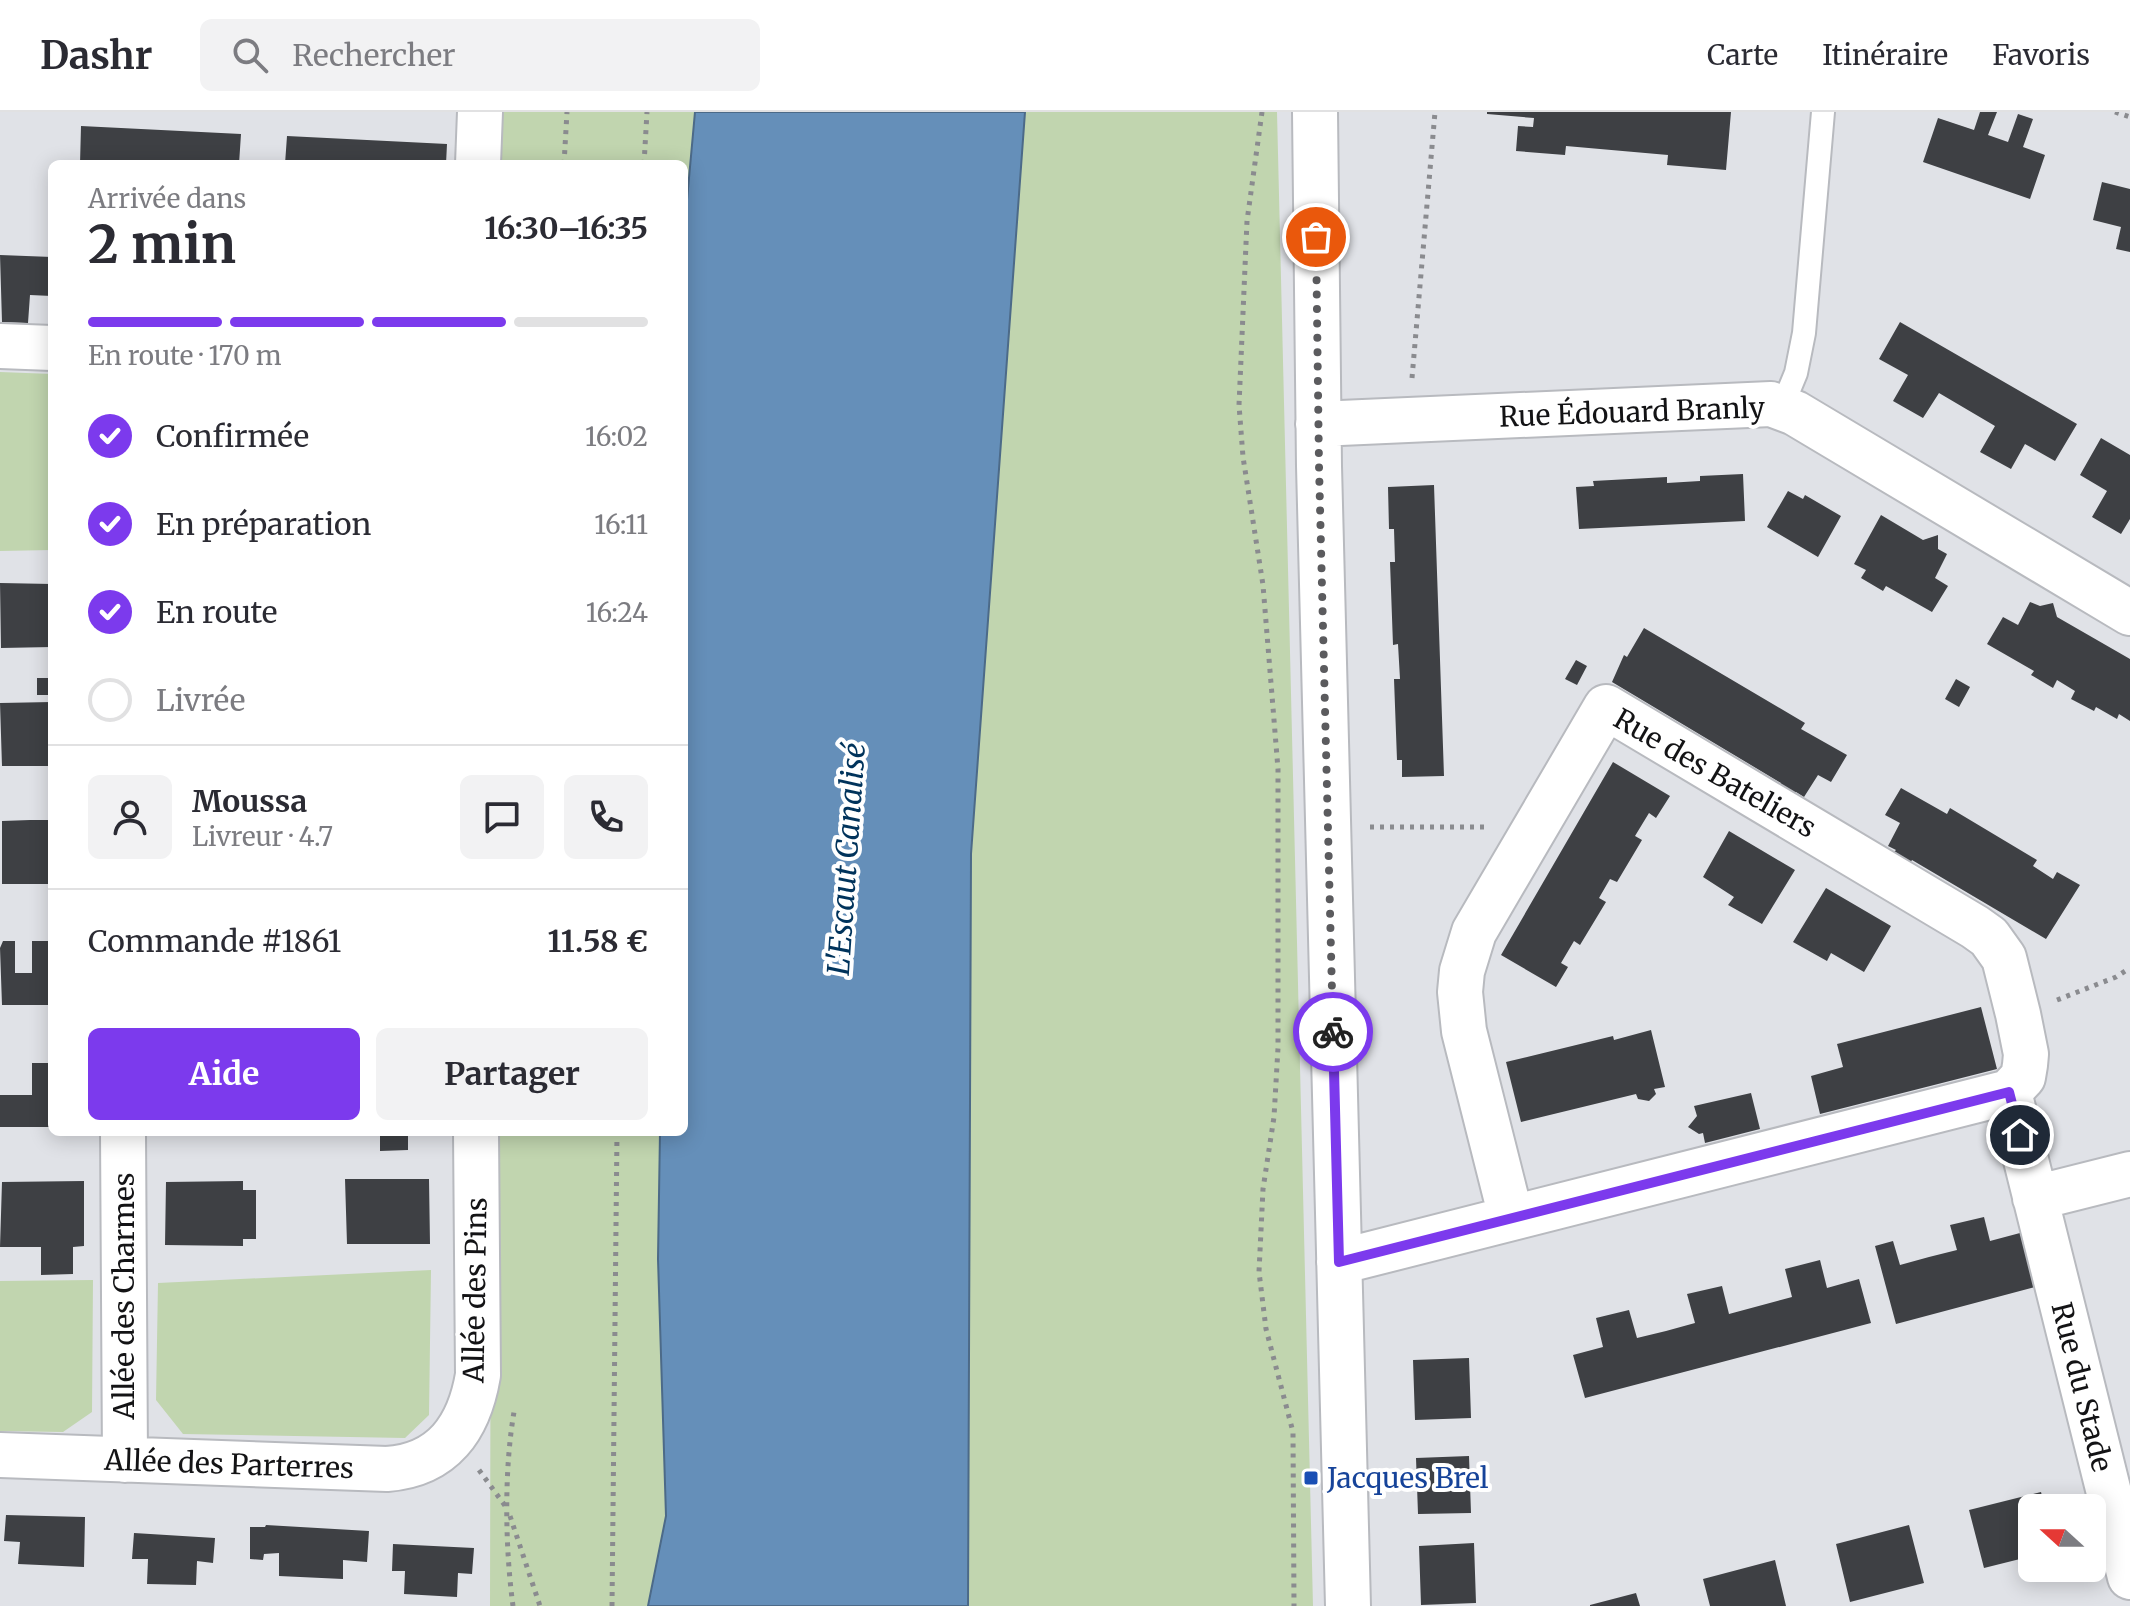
<!DOCTYPE html>
<html lang="fr">
<meta charset="utf-8">
<style>
body{margin:0;font-family:Merriweather,serif;background:#f2f2f3;color:#2b2b33;height:100vh;display:flex;flex-direction:column;font-size:30px;white-space:nowrap}
*{box-sizing:border-box;margin:0}
p{font-size:26px;color:#7c7c81}
.icon{flex:none;width:44px;height:44px;fill:none;stroke:currentColor;stroke-width:2;stroke-linecap:round;stroke-linejoin:round}
.map{position:relative;flex:1;overflow:hidden}
.sheet{position:absolute;left:48px;top:48px;width:640px;height:976px;display:flex;flex-direction:column;background:#fff;border-radius:12px;box-shadow:0 4px 20px #0003}
.sheet>*{flex:none}
.needle{width:52px;rotate:291deg}
.fabs{position:absolute;left:2018px;top:1382px;display:grid;gap:16px}
.fabs a{display:grid;place-items:center;width:88px;height:88px;border-radius:12px;background:#fff;box-shadow:0 4px 20px #0003;font-size:40px}
.pin{position:absolute;display:grid;place-items:center;width:68px;height:68px;color:#fff;margin:-34px;border:4px solid #fff;border-radius:50%;box-shadow:0 2px 8px #0007}
.courier{position:absolute;display:grid;place-items:center;width:80px;height:80px;margin:-40px;border:6px solid #7c3aed;border-radius:50%;background:#fff;color:#222;box-shadow:0 2px 10px #0007}
.head em{font-style:normal;font-weight:700}
.head div{display:flex;flex-direction:column-reverse}
.head{display:flex;align-items:center;justify-content:space-between;height:136px;padding:0 40px}
h1{font-size:52px;font-weight:700;line-height:60px}
.bar{display:grid;grid-template-columns:repeat(4,1fr);gap:12px 8px;align-content:center;height:96px;padding:0 40px}
.bar i{height:10px;border-radius:6px;background:#e1e1e2}
.bar .on{background:#7c3aed}
.bar p{grid-column:span 4}
.line{display:flex;align-items:center;gap:20px;padding:0 40px;border-top:2px solid #e1e1e2}
.line div{flex:1}
.round{display:grid;place-items:center;flex:none;width:84px;height:84px;border-radius:12px;background:#f2f2f3}
ol{padding:0 40px;list-style:none}
li{display:flex;align-items:center;gap:24px;height:88px}
li p{margin-inline-start:auto}
li .icon{padding:8px;border-radius:50%;background:#7c3aed;color:#fff;stroke-width:4}
li:last-child{color:#7c7c81}
li i{width:44px;height:44px;border:4px solid #e1e1e2;border-radius:50%}
.cta{display:flex;gap:16px;margin-top:auto;padding:16px 40px}
.cta a{flex:1;height:92px;border-radius:12px;background:#7c3aed;color:#fff;font-size:32px;font-weight:700;line-height:92px;text-align:center}
.cta a+a{background:#f2f2f3;color:#2b2b33}
header{display:flex;align-items:center;gap:48px;box-sizing:border-box;height:112px;padding:0 40px;background:#fff;border-bottom:2px solid #e1e1e2}
header strong{font-size:38px}
nav{display:flex;gap:44px;margin-inline-start:auto;font-size:28px}
.search{width:560px;height:72px;background:#f2f2f3;display:flex;align-items:center;gap:20px;box-sizing:border-box;padding:0 28px;border-radius:12px;color:#7c7c81;font-size:30px}
.map>svg:first-child{display:block}
.green{fill:#c1d5af}
.water{fill:#658fb9;stroke:#4c6a88;stroke-width:2}
.building{fill:#3e4044}
.lines{fill:none;stroke-linecap:round;stroke-linejoin:round}
.service-casing{stroke:#b8babf;stroke-width:26}
.minor-casing{stroke:#b8babf;stroke-width:48}
.path{stroke:#8a8b8f;stroke-width:5;stroke-dasharray:4 6;stroke-linecap:butt}
.service{stroke:#fff;stroke-width:22}
.minor{stroke:#fff;stroke-width:44}
.done{stroke:#5b5b5e;stroke-width:8;stroke-dasharray:0 14.4}
.route{stroke:#7c3aed;stroke-width:10}
.transit-dot{fill:#1a4fb4;stroke:#fff;stroke-width:3}
.labels{text-anchor:middle;stroke-width:8;stroke-linejoin:round;paint-order:stroke}
.street-label{font-size:28px;fill:#131315;stroke:#fff}
.transit-label{font-size:28px;fill:#164399;stroke:#fff;text-anchor:start}
.water-label{font-size:30px;font-style:italic;fill:#00335b;stroke:#fff}
</style>
<header>
<strong>Dashr</strong>
<div class="search"><svg class="icon" aria-label="search" viewBox="0 0 24 24"><circle cx="10" cy="10" r="6"/><path d="M15 15l6 6"/></svg>Rechercher</div>
<nav><a>Carte</a><a>Itinéraire</a><a>Favoris</a></nav>
</header>
<div class="map">
<svg width="2130" height="1494" viewBox="0 0 2130 1494">
<rect width="100%" height="100%" fill="#e0e2e7"/>
<path class="green" d="M497 0H695L684 121V52H496Z
M1025 0H1277L1313 1494H968L971 742Z
M0 260 52 262V438L0 439Z
M491 1020H660L658 1147 666 1404 648 1494H490Z
M431 1158 429 1303 405 1326 183 1322 156 1288 158 1171Z
M93 1168 92 1300 63 1320 0 1319V1169Z"/>
<path class="water" d="M695 0H1025L971 742 968 1494H648L666 1404 658 1147 660 1020H684V121Z"/>
<path class="building" d="M1487 0H1731L1726 58 1667 53 1668 43 1566 34 1565 43 1516 39 1518 14 1533 15 1534 6 1487 2Z
M1980 0H1997L1988 23 2008 30 2018 2 2033 7 2023 35 2045 43 2030 87 1923 50 1938 6 1974 18Z
M81 14 241 22 239 52H80Z
M287 24 447 32 446 52H285Z
M2102 70 2130 77V140L2116 137 2121 115 2093 108Z
M0 143 52 145V184L30 183 28 211 2 210Z
M1900 210 2077 312 2055 349 2025 332 2011 357 1980 340 1995 314 1939 281 1923 306 1893 289 1908 263 1879 247Z
M2101 326 2130 343V407L2121 422 2092 405 2107 379 2080 363Z
M1743 362 1745 409 1579 417 1576 375 1594 374 1593 369 1667 365V371L1700 369V364Z
M1434 373 1444 664 1402 665V648H1397L1394 567H1400L1398 532 1393 533 1390 450H1395L1394 417H1389L1388 375Z
M1788 379 1803 387 1805 383 1841 404 1818 445 1767 415Z
M1881 403 1923 428 1938 423V437L1947 442 1935 466 1948 474 1932 500 1886 474 1883 479 1861 466 1866 458 1854 452Z
M0 471 52 472V535L1 536Z
M2030 490 2040 494 2053 491 2057 505 2130 547V609L2119 602 2117 607 2096 595 2094 599 2071 587 2075 579 2057 568 2053 576 2031 563 2034 559 1987 532 2003 505 2018 513Z
M1644 516 1805 611 1801 617 1847 643 1831 670 1818 663 1804 685 1796 680 1793 683 1780 674 1781 671 1612 570 1624 543 1627 545Z
M1576 548 1587 554 1577 573 1565 567Z
M37 566H52V583H37Z
M1956 567 1970 575 1959 595 1945 587Z
M52 590V654H2L0 591Z
M1613 650 1670 684 1656 706 1649 701 1635 724 1642 728 1617 770 1610 767 1599 786 1606 790 1580 833 1574 829 1561 851 1568 855 1556 875 1501 843Z
M1901 676 1947 702 1950 696 2037 748 2033 754 2053 767 2057 760 2080 773 2046 827 1912 748 1910 751 1893 741 1896 738 1888 734 1900 711 1885 703Z
M30 708H52V772H2V709Z
M1729 719 1795 758 1762 812 1728 793 1734 785 1703 765Z
M1826 776 1891 814 1864 860 1831 841 1827 849 1793 830Z
M3 829H15V861H32V829H52V893H2L0 836Z
M1981 895 1997 957 1820 1002 1811 964 1843 955 1837 932Z
M1651 918 1665 975 1654 977 1656 982 1649 989 1638 987 1636 982 1521 1010 1506 950 1613 924 1614 928Z
M32 951H52V1015H0V983H32Z
M1751 981 1760 1017 1705 1031 1703 1021 1699 1022 1688 1015 1697 1004 1694 994Z
M380 1023 408 1024V1038L380 1039Z
M345 1067H429L430 1132H347Z
M84 1069V1134L73 1135V1162L41 1163V1135H0L2 1070Z
M243 1069V1078H256V1127H243V1134L165 1133 166 1070Z
M1984 1105 1990 1129 2020 1121 2035 1175 1896 1212 1875 1134 1893 1129 1900 1153 1929 1145 1957 1138 1950 1113Z
M1820 1148 1827 1176 1859 1167 1871 1211 1585 1286 1573 1243 1603 1235 1596 1206 1629 1198 1637 1226 1666 1219 1695 1211 1687 1182 1722 1174 1729 1202 1792 1185 1785 1157Z
M1469 1246 1471 1306 1415 1308 1413 1248Z
M1469 1344 1471 1401 1418 1402 1416 1346Z
M2041 1380 2045 1396H2032V1444L1984 1456 1969 1398Z
M6 1403 85 1405 84 1455 18 1452 20 1430 4 1429Z
M266 1413 369 1419 367 1450 343 1448V1467L279 1464V1441L264 1442 263 1448 250 1447V1415H265Z
M1909 1413 1924 1471 1850 1490 1836 1432Z
M134 1421 215 1426 213 1451 197 1449 196 1473 147 1472 148 1447H132Z
M1474 1431 1476 1491 1421 1493 1419 1434Z
M393 1432 474 1436 472 1462 458 1461 457 1485 404 1482 405 1459H392Z
M1775 1448 1786 1494H1710L1703 1467Z
M1636 1481 1640 1494H1590V1493Z"/>
<g class="lines">
<defs>
<path id="service" d="M1782 295 1796 261 1804 221 1823 0"/>
<path id="minor" d="M1315 0 1319 354 1348 1494
M478 52 480 0
M0 234 52 236
M1318 312 1771 292 1795 301 2130 501
M2009 980 2130 1465
M123 1020 125 1348
M2035 1086 2130 1062
M1339 1150 2009 980 2023 965 2025 953 2026 942 2018 902 2004 846 1989 825 1975 815 1606 595 1474 820 1462 859 1460 880 1464 919 1511 1105
M0 1343 387 1357C443 1353 469 1316 478 1263L476 1020"/>
</defs>
<use href="#service" class="service-casing"/>
<use href="#minor" class="minor-casing"/>
<path class="path" d="M1262 0 1247 109 1239 293 1243 345 1263 473 1278 657V936L1274 1005 1263 1077 1259 1160 1266 1217 1293 1320 1294 1494
M2115 0 2130 5
M564 52 567 0
M644 52 647 0
M1412 266 1435 0
M1370 715H1488
M2057 888 2116 865 2130 856
M479 1358 506 1395
M510 1404 540 1494
M513 1494C505 1435 504 1358 514 1300
M612 1494 617 1020"/>
<use href="#service" class="service"/>
<use href="#minor" class="minor"/>
</g>
<g class="lines">
<path class="done" d="M1316 125 1319 354 1333 920"/>
<path class="route" d="M1333 920 1339 1150 2009 980 2020 1023"/>
</g>
<rect class="transit-dot" x="1303" y="1358" width="16" height="16" rx="4"/>
<g class="labels">
<g class="street-label">
<text transform="translate(1632 300) rotate(-2)" y="10">Rue Édouard Branly</text>
<text transform="translate(1715 661) rotate(30)" y="10">Rue des Bateliers</text>
<text transform="translate(475 1178) rotate(-89)" y="10">Allée des Pins</text>
<text transform="translate(124 1184) rotate(-90)" y="10">Allée des Charmes</text>
<text transform="translate(2082 1275) rotate(76)" y="10">Rue du Stade</text>
<text transform="translate(229 1352) rotate(2)" y="10">Allée des Parterres</text>
</g>
<g class="transit-label">
<text x="1327" y="1376">Jacques Brel</text>
</g>
<g class="water-label">
<text transform="translate(847 747) rotate(-86)" y="10">L'Escaut Canalisé</text>
</g>
</g>
</svg>
<div class="fabs">
<a><svg class="needle" viewBox="-14 -14 28 28"><path d="M0-13l5 13h-10z" fill="#e53935"/><path d="M0 13l5-13h-10z" fill="#7c7c81"/></svg></a>
</div>
<div class="pin" style="left:1316px;top:125px;background:#ea580c"><svg class="icon" aria-label="bag" viewBox="0 0 24 24"><path d="M5 8h14l-1 12H6zM9 8a3 3 0 0 1 6 0"/></svg></div>
<div class="pin" style="left:2020px;top:1023px;background:#1f2937"><svg class="icon" aria-label="home" viewBox="0 0 24 24"><path d="M3 11l9-7 9 7M6 9v11h12V9"/></svg></div>
<div class="courier" style="left:1333px;top:920px"><svg class="icon" aria-label="bike" viewBox="0 0 24 24"><circle cx="6" cy="16" r="4"/><circle cx="18" cy="16" r="4"/><path d="M6 16l4-8h5l3 8M10 8l3 8H6M13 5h3"/></svg></div>
<section class="sheet">
<div class="head"><div><h1>2 min</h1><p>Arrivée dans</p></div><em>16:30–16:35</em></div>
<div class="bar"><i class="on"></i><i class="on"></i><i class="on"></i><i></i><p>En route · 170 m</p></div>
<ol>
<li><svg class="icon" aria-label="check" viewBox="0 0 24 24"><path d="M5 12l5 5 9-10"/></svg>Confirmée<p>16:02</p></li>
<li><svg class="icon" aria-label="check" viewBox="0 0 24 24"><path d="M5 12l5 5 9-10"/></svg>En préparation<p>16:11</p></li>
<li><svg class="icon" aria-label="check" viewBox="0 0 24 24"><path d="M5 12l5 5 9-10"/></svg>En route<p>16:24</p></li>
<li><i></i>Livrée</li>
</ol>
<div class="line" style="height:144px"><a class="round"><svg class="icon" aria-label="person" viewBox="0 0 24 24"><circle cx="12" cy="8" r="4"/><path d="M4 21q1-7 8-7t8 7"/></svg></a><div><b>Moussa</b><p>Livreur · 4.7</p></div><a class="round"><svg class="icon" aria-label="chat" viewBox="0 0 24 24"><path d="M4 5h16v11H9l-5 4z"/></svg></a><a class="round"><svg class="icon" aria-label="phone" viewBox="0 0 24 24"><path d="M5 4h4l2 5-3 2q2 4 5 5l2-3 5 2v4C11 20 4 13 5 4z"/></svg></a></div>
<div class="line" style="height:104px"><div>Commande #1861</div><b>11.58 €</b></div>
<div class="cta"><a>Aide</a><a>Partager</a></div>
</section>
</div>
